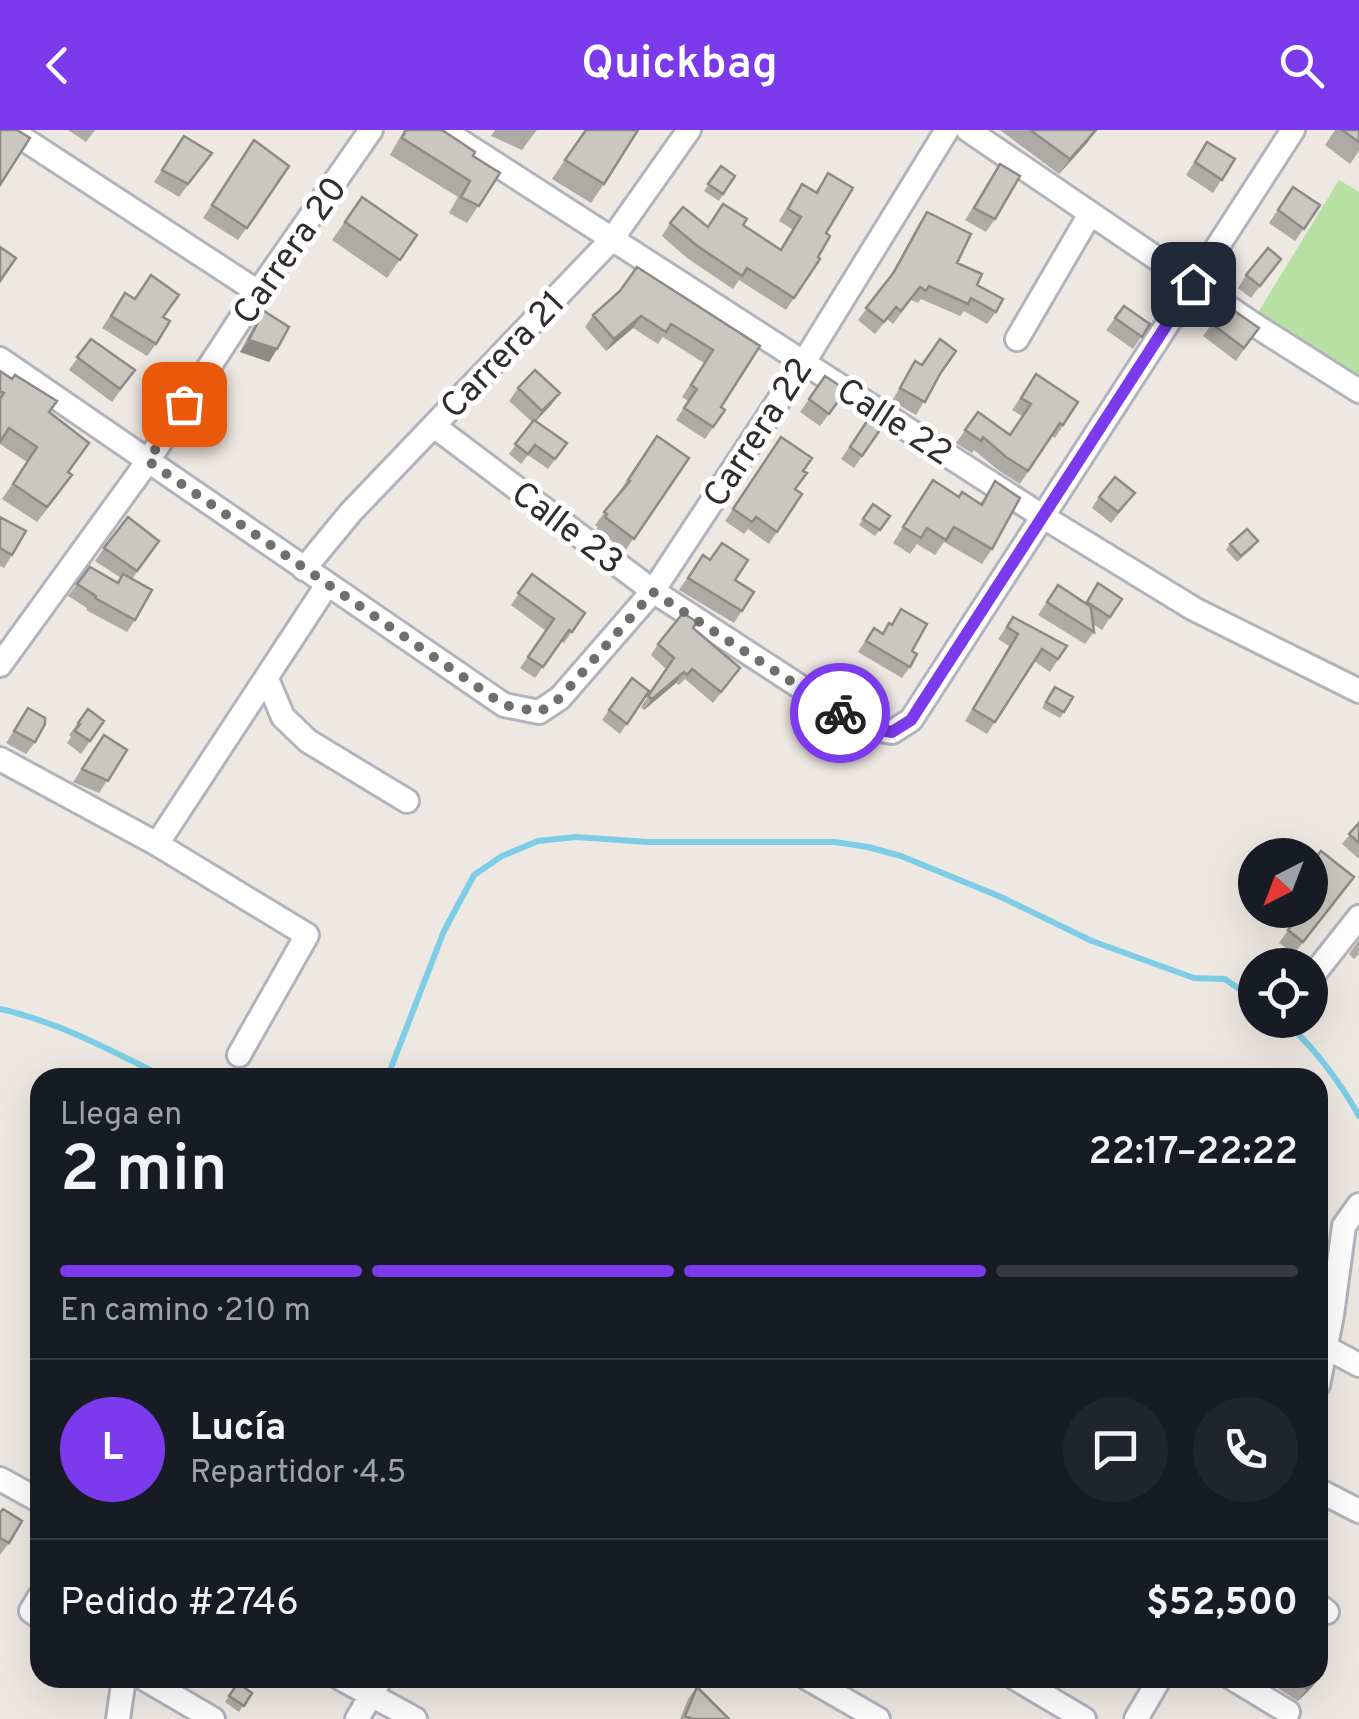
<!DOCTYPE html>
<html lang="es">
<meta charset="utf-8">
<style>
body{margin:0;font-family:Overpass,sans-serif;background:#20242c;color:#f1f3f6;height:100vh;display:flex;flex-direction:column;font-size:38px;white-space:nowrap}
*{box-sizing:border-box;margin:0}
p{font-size:32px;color:#9ea1a6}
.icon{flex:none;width:55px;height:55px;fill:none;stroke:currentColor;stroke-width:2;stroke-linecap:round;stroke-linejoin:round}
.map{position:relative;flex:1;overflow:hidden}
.side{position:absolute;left:30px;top:938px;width:1298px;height:620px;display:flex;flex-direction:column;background:#171b24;border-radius:30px;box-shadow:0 10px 40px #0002}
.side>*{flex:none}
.needle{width:65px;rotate:222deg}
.tools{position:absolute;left:1238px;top:708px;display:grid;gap:20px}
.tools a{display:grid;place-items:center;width:90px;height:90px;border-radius:50%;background:#171b24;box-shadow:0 10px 40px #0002;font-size:50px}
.pin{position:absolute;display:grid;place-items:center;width:85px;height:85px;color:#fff;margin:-42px;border-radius:20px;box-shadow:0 5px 15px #0006}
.courier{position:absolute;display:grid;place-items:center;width:100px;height:100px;margin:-50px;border:8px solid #7c3aed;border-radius:50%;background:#fff;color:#222;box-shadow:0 2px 12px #0007}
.head em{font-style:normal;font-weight:600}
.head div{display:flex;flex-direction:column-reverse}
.head{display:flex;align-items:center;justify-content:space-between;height:170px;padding:0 30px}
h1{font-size:65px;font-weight:600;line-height:75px}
.bar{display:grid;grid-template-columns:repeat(4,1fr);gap:15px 10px;align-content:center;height:120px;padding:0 30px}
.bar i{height:12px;border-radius:8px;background:#363941}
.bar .current{background:#7c3aed}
.bar p{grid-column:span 4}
.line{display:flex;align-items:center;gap:25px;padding:0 30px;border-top:2px solid #363941}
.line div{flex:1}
.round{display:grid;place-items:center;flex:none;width:105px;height:105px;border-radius:52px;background:#20242c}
header{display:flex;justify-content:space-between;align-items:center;height:130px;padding:0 30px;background:#7c3aed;color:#fff;font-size:45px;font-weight:600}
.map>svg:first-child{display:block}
.green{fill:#b9e0a3}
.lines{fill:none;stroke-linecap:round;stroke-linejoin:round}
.stream{stroke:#7dcde7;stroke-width:6}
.minor-casing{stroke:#b2b4bd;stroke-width:28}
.minor{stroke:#fff;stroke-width:22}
.wall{fill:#aeaaa5}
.shaded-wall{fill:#8d8b86}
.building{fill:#cac6c0;stroke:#8d8b86;stroke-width:2.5}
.done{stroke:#716f6d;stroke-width:10;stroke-dasharray:0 18}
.route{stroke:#7c3aed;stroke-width:12}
.labels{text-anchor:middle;stroke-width:10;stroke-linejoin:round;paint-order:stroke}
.street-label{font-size:35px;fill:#2e2e2e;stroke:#fff}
</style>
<header><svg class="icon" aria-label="back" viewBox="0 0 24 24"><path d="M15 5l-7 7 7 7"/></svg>Quickbag<svg class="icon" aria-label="search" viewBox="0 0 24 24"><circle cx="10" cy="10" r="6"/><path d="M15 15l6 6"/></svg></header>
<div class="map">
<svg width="1359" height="1589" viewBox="0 0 1359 1589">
<rect width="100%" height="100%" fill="#eee8e2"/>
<path class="green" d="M1339 50 1359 62V257L1254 189Z"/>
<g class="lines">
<path class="stream" d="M0 879C59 892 112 921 166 948
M1282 890C1310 911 1342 955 1359 986
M387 948 444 801 474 745 502 726 538 711 576 707 648 712H835L868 717 901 726 1001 767 1092 811 1194 848 1225 849 1255 870"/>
<defs>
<path id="minor" d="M10 0 258 162
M443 0 1042 386 1194 479 1359 561
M968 0 1253 194 1359 261
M1017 209 1090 84
M0 229 504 575 539 582 560 568 653 461 804 232 947 0
M434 296 653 461 862 597 892 602 911 590 1293 0
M304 439 351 382 612 109 689 0
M0 535 148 331 258 162 371 0
M267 549 283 587 308 611 407 671
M0 629 157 714 307 805 239 925
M157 714 327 455
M1310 849 1359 787
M1325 1217 1359 1235
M1318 1255 1332 1185 1344 1096 1359 1075
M0 1349 40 1371
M1318 1360 1359 1381
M40 1466 31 1481 40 1487
M1318 1475 1327 1482
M143 1548 213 1589
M340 1548 415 1589
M807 1548 878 1589
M1015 1548 1084 1589
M1232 1548 1288 1582
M118 1589 124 1548
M357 1589 381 1548
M1136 1589 1160 1548"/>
</defs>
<use href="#minor" class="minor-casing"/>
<use href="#minor" class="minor"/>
</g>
<path class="wall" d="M68 0H95L86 12Z
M404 0H442L473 26 500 43 467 93 449 83 458 67 390 25Z
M495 0H537L522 20 491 6Z
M585 0 604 54 591 73 552 49Z
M1000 0H1096L1087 13 1059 44Z
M1335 0H1359V21L1350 34 1325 15Z
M184 6 212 23 179 67 154 52Z
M254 10 289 36 238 110 203 88Z
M1207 12 1235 29 1213 63 1186 45Z
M1000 34 995 89 986 102 965 90Z
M721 36 735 46 719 71 704 61Z
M828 43 826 103 818 127 820 129 786 180 739 150 733 159 687 128 662 106 670 93 708 97 743 95 780 119 792 99 779 91 793 67 802 54 815 62Z
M1293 57 1320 75 1295 111 1269 93Z
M362 67 417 105 387 148 332 110Z
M927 82 957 133 977 155 996 182 987 194 964 181 960 186 921 169 918 173 911 170 893 194 887 189 875 204 858 190 888 150 919 94Z
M1272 141 1251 168 1238 158 1246 145Z
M620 161 760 216 721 277 725 280 705 309 676 290 688 271 682 267 704 233 663 207 658 214 633 198 606 221 585 197 593 185Z
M125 163 163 187 156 214 147 226 102 198Z
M1226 175 1259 198 1236 231 1203 206Z
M1124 176 1150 194 1133 219 1106 200Z
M264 181 277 219 269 232 240 222 255 193Z
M91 209 135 240 112 272 69 240Z
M915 231 940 245 916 285 892 271Z
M0 241 49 282 69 342 62 360 37 392 2 369 27 332 0 314Z
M1036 244 1078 272 1055 308 1052 306 1020 354 998 340 974 320 972 323 956 313 978 282 1010 304 1022 286 1012 280Z
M825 246 846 260 820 296 800 282Z
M518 258 551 275 536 291 567 313 548 339 528 325 521 334 509 324 532 292 509 271Z
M871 285 884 294 854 338 841 329Z
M657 306 689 328 625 421 596 399 598 397 595 395 620 363 619 362Z
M781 307 795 359 802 364 769 414 748 399 744 404 725 391Z
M933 350 959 367 980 374 995 351 992 419 982 434 944 412 935 425 917 414 910 424 893 413Z
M1099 367 1127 374 1111 393 1092 378Z
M873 374 890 386 875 406 859 395Z
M0 387 12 425 4 438 0 436Z
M159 411 132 449 135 490 127 502 86 480 87 478 68 466 90 437 118 452 121 448 95 431 104 418Z
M1230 414 1254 417 1237 432 1226 420Z
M703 425 735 450 754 462 734 493 679 460Z
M532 444 585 483 564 513 561 511 535 548 520 538 546 501 511 475Z
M1098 453 1122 469 1102 500 1093 494 1094 502 1085 514 1038 485 1058 455 1085 473Z
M901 479 912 521 910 537 902 548 858 522 874 498 882 503 889 493 891 494Z
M1013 487 1067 516 1050 542 1034 531 987 604 965 591 1009 516 998 509Z
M693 498 740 538 713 573 685 549 679 555 676 553 644 580 641 577 666 539 651 525 658 514Z
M632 548 649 561 620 604 602 590Z
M1050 563 1064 582 1060 588 1042 578Z
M28 578 35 612 26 624 6 613Z
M88 579 104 591 81 624 67 613 71 607 69 605Z
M104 605 127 620 99 663 73 652Z
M1359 693V729L1342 714Z
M1321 721 1354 747 1294 824 1279 813 1294 792 1282 782 1283 780H1310V735Z
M1359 810V824L1354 829 1349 824Z
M0 1382 9 1413 0 1425Z
M1275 1548H1318L1313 1556 1298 1571 1271 1554Z
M238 1553 252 1563 239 1582 225 1572Z
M697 1557 729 1589H680L688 1569Z"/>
<path class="shaded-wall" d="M1096 0 1087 13 1059 44 1070 29Z
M641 186 633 198 606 221 614 209Z
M249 210 277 219 269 232 240 222Z
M560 263 551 275 533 294 542 281Z
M684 542 676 553 644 580 652 569Z
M1322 1544 1313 1556 1298 1571 1307 1559Z"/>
<path class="building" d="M0 0H17L30 8 0 55Z
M406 0H442L475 22 473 26 500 43 479 76 461 67 470 51 402 8Z
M586 0H638L604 54 565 30Z
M1030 0H1096L1070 29Z
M1342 0H1359V12Z
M184 6 212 23 188 54 162 40Z
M254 10 289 36 247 98 212 75Z
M1207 12 1235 29 1222 50 1195 32Z
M1000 34 1020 46 995 89 974 78Z
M721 36 735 46 723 64 708 54Z
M828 43 853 58 826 103 830 106 818 127 820 129 794 168 747 138 742 146 696 115 670 93 683 77 708 97 723 74 747 89 743 95 781 120 801 87 788 79 802 54 817 63Z
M1293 57 1320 75 1304 99 1278 80Z
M362 67 417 105 400 130 345 92Z
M927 82 971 104 957 133 982 144 977 155 1003 169 996 182 971 168 968 174 929 156 926 161 920 157 901 181 896 177 884 192 866 178 894 142Z
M0 117 16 128 0 151Z
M1268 118 1281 129 1260 156 1246 145Z
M637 137 760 216 721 277 725 280 713 297 684 278 697 259 691 255 713 220 671 194 666 202 641 186 614 209 593 185 620 161Z
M151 145 179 165 163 187 170 191 156 214 111 186 125 163 135 169Z
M1226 175 1259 198 1244 218 1212 194Z
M1124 176 1150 194 1142 207 1115 188Z
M264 181 289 197 277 219 249 210Z
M91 209 135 240 120 259 77 227Z
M940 209 956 221 940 244 925 272 900 258 915 231 922 235Z
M535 240 560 263 542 281 518 258Z
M0 241 12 249 15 245 57 271 49 282 89 313 68 342 72 345 47 377 13 354 37 317 9 298 0 312V269L4 263 0 261Z
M1036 244 1078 272 1063 295 1060 293 1028 341 1006 327 983 307 981 311 965 300 978 282 1010 305 1031 274 1021 268Z
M825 246 846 260 829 284 809 269Z
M871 285 884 294 862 326 850 317Z
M534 290 567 313 555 329 535 315 528 324 515 314Z
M657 306 689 328 634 409 605 387 607 384 604 382 630 351 628 350Z
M781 307 812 328 803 341 807 343 795 359 802 364 777 402 756 387 752 392 733 379Z
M1115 347 1135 363 1118 382 1099 367Z
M933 350 959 367 962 362 982 375 995 351 1020 368 992 419 954 397 946 410 927 398 921 408 903 397Z
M873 374 890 386 880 400 863 389Z
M0 387 26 401 12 425 0 418Z
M128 387 159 411 137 441 104 418Z
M1247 399 1258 411 1241 426 1230 414Z
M722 413 748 430 735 450 754 462 742 481 688 448 703 425 710 430Z
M90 437 118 453 123 444 152 460 135 490 95 468 96 466 77 454Z
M532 444 585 483 572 502 569 500 543 537 528 527 554 489 518 463Z
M1098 453 1122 469 1110 487 1087 472Z
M1058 455 1091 477 1094 502 1047 472Z
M901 479 927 494 912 521 917 524 910 537 866 511 874 498 883 504 889 493 892 495Z
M683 483 697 492 693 498 740 538 721 562 692 539 687 545 684 542 652 569 648 566 674 528 658 514Z
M1013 487 1067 516 1058 529 1042 519 995 592 973 579 1018 504 1007 497Z
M632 548 649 561 627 594 609 580Z
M1055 557 1073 567 1064 582 1046 572Z
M28 578 45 588V594L35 612 14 601Z
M88 579 104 591 90 611 75 601 80 594 78 593Z
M104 605 127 620 108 651 82 639Z
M1359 693V713L1349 704Z
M1321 721 1354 747 1303 812 1288 800 1303 780H1310V744L1315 738 1310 734Z
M3 1379 22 1391 9 1413 0 1408V1383Z
M1318 1542 1322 1544 1307 1559 1289 1548H1318Z
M238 1553 252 1563 244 1576 229 1566Z
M697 1557 729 1589H692L685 1586Z"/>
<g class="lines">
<path class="done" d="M184 274 148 331 504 575 540 582 560 568 653 462 840 583"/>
<path class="route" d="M840 583 862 597 892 602 911 590 1193 154"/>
</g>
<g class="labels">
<g class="street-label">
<text transform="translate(289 120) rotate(-55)" y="12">Carrera 20</text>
<text transform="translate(502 224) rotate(-46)" y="12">Carrera 21</text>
<text transform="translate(895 291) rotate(33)" y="12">Calle 22</text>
<text transform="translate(757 302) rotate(-57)" y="12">Carrera 22</text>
<text transform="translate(568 397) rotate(37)" y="12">Calle 23</text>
</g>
</g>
</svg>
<div class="tools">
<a><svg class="needle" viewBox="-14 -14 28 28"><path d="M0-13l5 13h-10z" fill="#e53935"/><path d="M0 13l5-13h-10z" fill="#9ea1a6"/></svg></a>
<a><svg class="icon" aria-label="locate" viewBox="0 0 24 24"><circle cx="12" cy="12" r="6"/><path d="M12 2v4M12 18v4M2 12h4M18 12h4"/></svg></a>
</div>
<div class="pin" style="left:184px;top:274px;background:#ea580c"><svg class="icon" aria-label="bag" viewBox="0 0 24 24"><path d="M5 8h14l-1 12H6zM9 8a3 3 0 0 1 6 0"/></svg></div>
<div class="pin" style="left:1193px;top:154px;background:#1f2937"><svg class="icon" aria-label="home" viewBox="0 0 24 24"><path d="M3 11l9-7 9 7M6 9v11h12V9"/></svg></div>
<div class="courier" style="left:840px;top:583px"><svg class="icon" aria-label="bike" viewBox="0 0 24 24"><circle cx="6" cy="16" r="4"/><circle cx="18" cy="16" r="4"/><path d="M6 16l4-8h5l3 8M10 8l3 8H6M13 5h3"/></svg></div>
<section class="side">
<div class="head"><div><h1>2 min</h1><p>Llega en</p></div><em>22:17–22:22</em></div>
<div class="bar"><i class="current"></i><i class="current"></i><i class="current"></i><i></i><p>En camino · 210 m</p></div>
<div class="line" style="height:180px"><b class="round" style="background:#7c3aed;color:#fff">L</b><div><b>Lucía</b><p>Repartidor · 4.5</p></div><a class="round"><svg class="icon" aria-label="chat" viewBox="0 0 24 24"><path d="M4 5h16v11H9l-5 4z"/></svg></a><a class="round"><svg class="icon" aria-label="phone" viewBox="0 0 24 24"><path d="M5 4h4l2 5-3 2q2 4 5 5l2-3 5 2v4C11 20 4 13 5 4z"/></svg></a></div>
<div class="line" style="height:130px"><div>Pedido #2746</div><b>$52,500</b></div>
</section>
</div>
